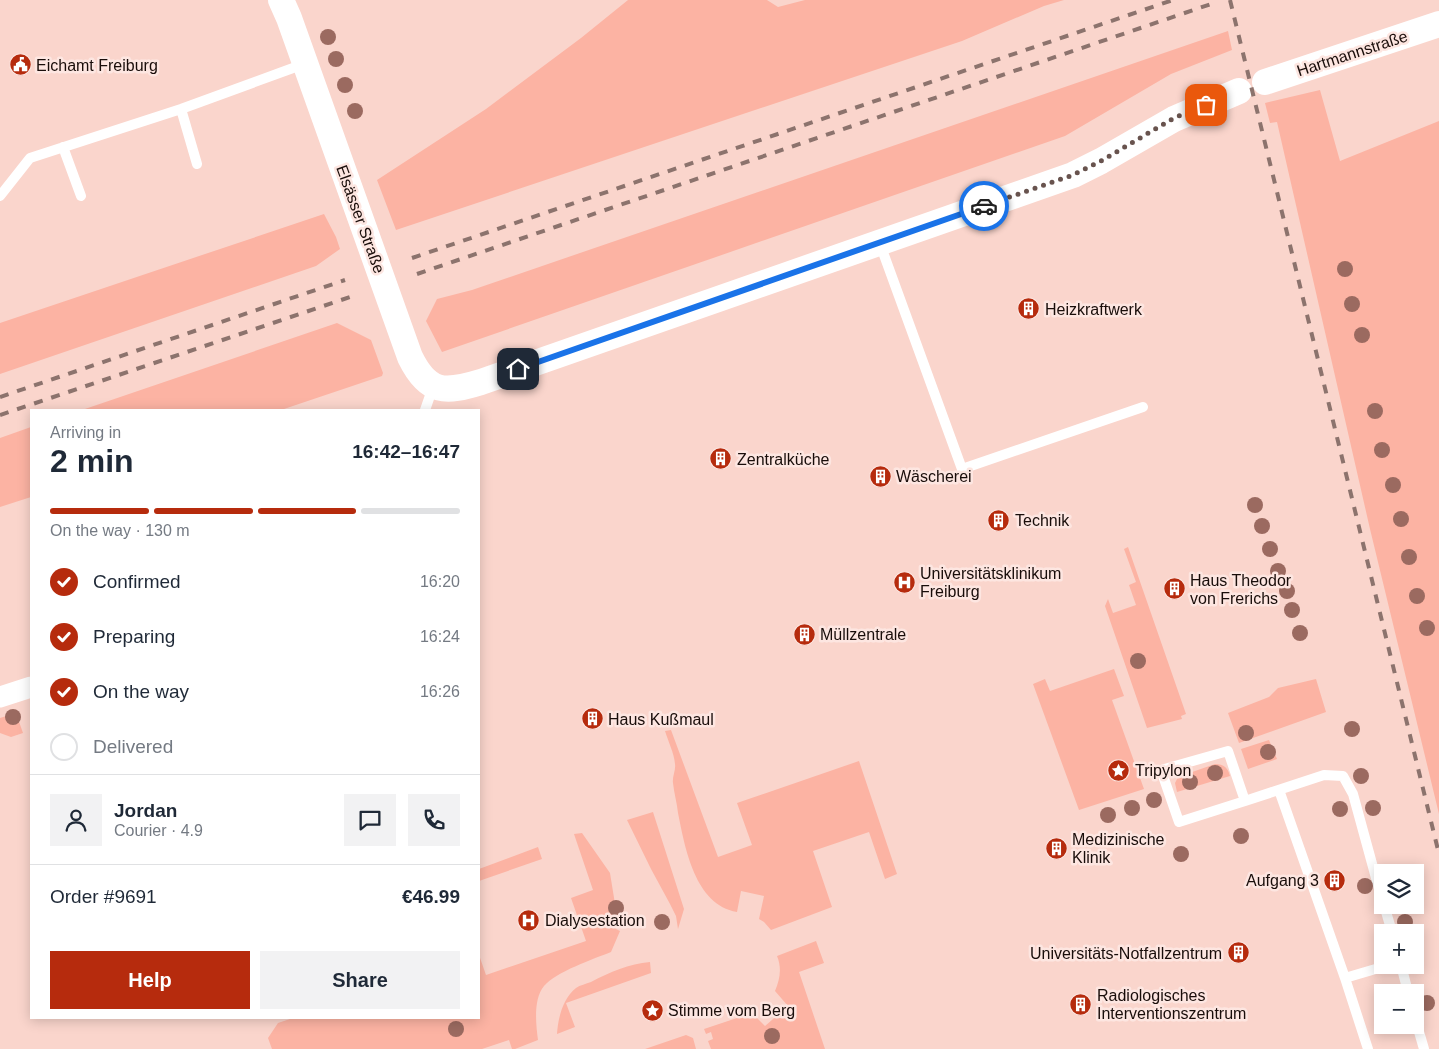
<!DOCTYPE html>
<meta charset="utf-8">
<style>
body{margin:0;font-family:Arial,sans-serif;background:#f2f2f3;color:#1f2937;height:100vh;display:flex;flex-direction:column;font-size:19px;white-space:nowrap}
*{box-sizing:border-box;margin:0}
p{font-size:16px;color:#747a83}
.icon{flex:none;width:28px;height:28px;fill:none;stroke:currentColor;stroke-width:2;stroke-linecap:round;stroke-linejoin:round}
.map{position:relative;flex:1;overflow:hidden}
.details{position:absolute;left:30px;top:409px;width:450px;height:610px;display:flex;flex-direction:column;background:#fff;border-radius:0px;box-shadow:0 2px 12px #0003}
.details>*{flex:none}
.tools{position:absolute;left:1374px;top:864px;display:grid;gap:10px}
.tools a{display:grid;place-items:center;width:50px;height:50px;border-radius:0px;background:#fff;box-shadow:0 2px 12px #0003;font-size:25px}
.pin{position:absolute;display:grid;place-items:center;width:42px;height:42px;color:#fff;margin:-21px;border-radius:10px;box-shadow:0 2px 8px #0006}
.courier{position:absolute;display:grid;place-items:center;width:50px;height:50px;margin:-25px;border:4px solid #1a73e8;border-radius:50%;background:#fff;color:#222;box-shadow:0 1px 6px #0007}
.summary em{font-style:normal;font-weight:700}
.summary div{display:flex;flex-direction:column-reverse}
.summary{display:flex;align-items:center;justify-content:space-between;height:85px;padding:0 20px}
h1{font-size:32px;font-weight:700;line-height:38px}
.bar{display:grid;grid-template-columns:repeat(4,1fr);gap:8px 5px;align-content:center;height:60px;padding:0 20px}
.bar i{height:6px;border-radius:4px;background:#e0e1e3}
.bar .selected{background:#b62b0d}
.bar p{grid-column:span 4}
.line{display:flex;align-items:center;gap:12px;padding:0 20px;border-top:1px solid #e0e1e3}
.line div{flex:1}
.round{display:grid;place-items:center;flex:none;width:52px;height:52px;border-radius:0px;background:#f2f2f3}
ol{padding:0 20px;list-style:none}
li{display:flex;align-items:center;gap:15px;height:55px}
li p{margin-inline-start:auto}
li .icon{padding:5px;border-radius:50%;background:#b62b0d;color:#fff;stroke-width:4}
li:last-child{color:#747a83}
li i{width:28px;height:28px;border:2px solid #e0e1e3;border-radius:50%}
.button{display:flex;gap:10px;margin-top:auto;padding:10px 20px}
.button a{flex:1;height:58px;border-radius:0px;background:#b62b0d;color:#fff;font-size:20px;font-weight:700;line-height:58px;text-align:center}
.button a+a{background:#f2f2f3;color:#1f2937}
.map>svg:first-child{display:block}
.green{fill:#fcb3a3}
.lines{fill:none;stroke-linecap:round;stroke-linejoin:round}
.service{stroke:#fff;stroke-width:10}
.minor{stroke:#fff;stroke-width:21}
.tertiary{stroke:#fff;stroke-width:26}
.rail{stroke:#8c736d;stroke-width:4;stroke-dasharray:9 9;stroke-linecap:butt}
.tree{fill:#9b6a60}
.done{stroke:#68534e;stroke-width:5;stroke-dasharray:0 9}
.route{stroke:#1a73e8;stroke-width:6}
.labels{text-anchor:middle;stroke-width:5;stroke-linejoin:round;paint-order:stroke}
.street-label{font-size:16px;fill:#190d0a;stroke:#fde6e1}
.poi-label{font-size:16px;fill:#190d0a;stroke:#fde6e1;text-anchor:start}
</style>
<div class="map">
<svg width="1439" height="1049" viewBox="0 0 1439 1049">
<rect width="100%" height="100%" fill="#fad5cc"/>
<path class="green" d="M628 0H767L778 7 805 0H1064L1044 6 962 41 396 230 377 180 486 109 581 38Z
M1228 31 1232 50 1171 74 1065 136 442 352 426 321 437 299 472 290Z
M1320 90 1340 161 1439 121V814L1370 529 1277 122 1270 123 1265 103Z
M324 214 336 237 340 249 316 266 0 374V323Z
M337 323 371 340 383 373 382 376 281 410H82Z
M31 427V497L0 507V438Z
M1128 547 1186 714 1181 716 1182 719 1147 728 1105 606 1108 599 1113 613 1136 605 1129 585 1136 582 1124 549Z
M1114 669 1124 696 1112 700 1144 789 1079 810 1033 684 1045 679 1050 691Z
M1316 679 1326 712 1239 743 1228 713 1269 697 1278 688Z
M16 713 23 733 11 737 0 733V718Z
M671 730 718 857 752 845 737 803 859 761 897 874 885 879 869 832 813 851 832 907 771 930 764 922 759 919 764 896 741 891 737 912C695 905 685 848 678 813 677 803 674 793 673 783 672 777 676 770 675 764 674 753 668 741 665 731Z
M1269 740 1277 759 1248 769 1241 749Z
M1215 764C1224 764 1228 768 1230 776L1177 792 1175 783 1178 777Z
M653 812 684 909 678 929 676 916 670 904 651 869 627 820Z
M582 833 610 873 615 904 612 927 620 931 611 952C593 959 556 972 544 986 533 999 536 1025 538 1040L515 1049H512L509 1040 482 1049H272L268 1038 278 1023 293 1018H479V955L486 975 586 941 571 898 593 890 574 834Z
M538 847 542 859 479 881V869Z
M816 941 824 963 799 972 825 1049H711L708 1041 713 1039 711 1032 706 1034 704 1029 752 1013 765 1026 788 1006 775 991C780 979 782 968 777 956Z
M650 962 651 973 566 1003 575 1027 557 1034C558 1018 563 998 576 988 580 985 586 984 591 982 610 972 629 964 650 962Z
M686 1035 693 1038 696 1049H645Z"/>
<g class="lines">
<path class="service" d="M181 109 197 164
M63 147 81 196
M0 196 30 158 181 109 304 64
M880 244 962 469 1143 407
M425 410 433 387
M1279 790 1345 978
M1245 801 1179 822 1161 770 1228 751 1245 801 1324 775 1343 776 1353 794 1382 900
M1384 905 1392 932
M1401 965 1408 992
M1415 1018 1424 1049
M1368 1049 1345 978 1389 965"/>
<path class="minor" d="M0 697 31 687"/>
<path class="tertiary" d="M281 0 289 18 410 357C428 394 445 393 481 382L1073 175 1101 161 1174 119 1239 91
M1265 82 1439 24"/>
<path class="rail" d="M1230 0 1439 854
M412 258 1173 0
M417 274 1217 2
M0 397 345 280
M0 415 350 297"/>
</g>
<g class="tree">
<circle cx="328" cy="37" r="8"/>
<circle cx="336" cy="59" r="8"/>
<circle cx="345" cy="85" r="8"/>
<circle cx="355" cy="111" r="8"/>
<circle cx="1345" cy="269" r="8"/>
<circle cx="1352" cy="304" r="8"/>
<circle cx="1362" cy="335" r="8"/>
<circle cx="1375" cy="411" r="8"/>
<circle cx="1382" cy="450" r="8"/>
<circle cx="1393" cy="485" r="8"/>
<circle cx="1255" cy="505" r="8"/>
<circle cx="1401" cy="519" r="8"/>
<circle cx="1262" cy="526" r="8"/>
<circle cx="1270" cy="549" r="8"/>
<circle cx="1409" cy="557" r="8"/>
<circle cx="1278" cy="571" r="8"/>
<circle cx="1287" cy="591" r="8"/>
<circle cx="1417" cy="596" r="8"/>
<circle cx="1292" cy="610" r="8"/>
<circle cx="1427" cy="628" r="8"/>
<circle cx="1300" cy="633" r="8"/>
<circle cx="1138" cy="661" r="8"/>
<circle cx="13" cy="717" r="8"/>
<circle cx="1352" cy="729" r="8"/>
<circle cx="1246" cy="733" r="8"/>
<circle cx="1268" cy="752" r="8"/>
<circle cx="1215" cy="773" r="8"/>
<circle cx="1361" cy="776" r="8"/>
<circle cx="1190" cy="782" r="8"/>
<circle cx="1154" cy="800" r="8"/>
<circle cx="1132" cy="808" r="8"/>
<circle cx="1373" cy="808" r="8"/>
<circle cx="1340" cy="809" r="8"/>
<circle cx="1108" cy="815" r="8"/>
<circle cx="1241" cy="836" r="8"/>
<circle cx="1181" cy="854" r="8"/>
<circle cx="1365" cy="886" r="8"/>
<circle cx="616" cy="908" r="8"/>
<circle cx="662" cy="922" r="8"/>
<circle cx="1405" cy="922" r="8"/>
<circle cx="1427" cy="1003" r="8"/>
<circle cx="456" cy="1029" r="8"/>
<circle cx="772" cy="1036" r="8"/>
</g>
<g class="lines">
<path class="done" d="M984 206 1073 175 1101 161 1174 118 1206 105"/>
<path class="route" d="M518 369 984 206"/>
</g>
<defs>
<symbol id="civic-disc" viewBox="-11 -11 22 22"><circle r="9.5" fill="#b62b0d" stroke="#fde6e1"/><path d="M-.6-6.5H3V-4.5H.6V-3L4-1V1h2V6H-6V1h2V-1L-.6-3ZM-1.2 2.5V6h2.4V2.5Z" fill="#fff"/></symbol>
<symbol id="building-disc" viewBox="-11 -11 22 22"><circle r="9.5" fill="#b62b0d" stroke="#fde6e1"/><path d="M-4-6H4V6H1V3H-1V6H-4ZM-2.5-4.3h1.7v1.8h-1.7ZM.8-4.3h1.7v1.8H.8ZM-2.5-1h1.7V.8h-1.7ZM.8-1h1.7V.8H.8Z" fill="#fff"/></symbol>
<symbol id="hospital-disc" viewBox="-11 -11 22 22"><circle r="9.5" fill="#b62b0d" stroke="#fde6e1"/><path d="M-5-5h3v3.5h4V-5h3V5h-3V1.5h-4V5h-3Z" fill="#fff"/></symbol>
<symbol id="sight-disc" viewBox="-11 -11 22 22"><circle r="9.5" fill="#b62b0d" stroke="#fde6e1"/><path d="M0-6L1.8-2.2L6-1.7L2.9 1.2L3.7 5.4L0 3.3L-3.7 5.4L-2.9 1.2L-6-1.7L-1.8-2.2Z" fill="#fff"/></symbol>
</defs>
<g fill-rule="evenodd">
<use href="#civic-disc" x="8" y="52" width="25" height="25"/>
<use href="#building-disc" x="1016" y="296" width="25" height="25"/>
<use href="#building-disc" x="708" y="446" width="25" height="25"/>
<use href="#building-disc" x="868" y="464" width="25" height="25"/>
<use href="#building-disc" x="986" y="508" width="25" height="25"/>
<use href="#hospital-disc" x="892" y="570" width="25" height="25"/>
<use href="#building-disc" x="1162" y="576" width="25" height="25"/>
<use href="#building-disc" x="792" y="622" width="25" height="25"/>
<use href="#building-disc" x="580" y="706" width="25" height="25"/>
<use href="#sight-disc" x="1106" y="758" width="25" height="25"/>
<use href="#building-disc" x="1044" y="836" width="25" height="25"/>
<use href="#building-disc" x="1322" y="868" width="25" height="25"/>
<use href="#hospital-disc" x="516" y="908" width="25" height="25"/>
<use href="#building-disc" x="1226" y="940" width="25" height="25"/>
<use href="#building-disc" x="1068" y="992" width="25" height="25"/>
<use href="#sight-disc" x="640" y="998" width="25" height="25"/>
</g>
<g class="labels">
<g class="street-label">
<text transform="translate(1352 53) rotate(-18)" y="6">Hartmannstraße</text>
<text transform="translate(361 219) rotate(70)" y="6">Elsässer Straße</text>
</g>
<g class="poi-label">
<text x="36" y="71">Eichamt Freiburg</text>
<text x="1045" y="315">Heizkraftwerk</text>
<text x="737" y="465">Zentralküche</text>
<text x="896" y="482">Wäscherei</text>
<text x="1015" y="526">Technik</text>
<text x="920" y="579">Universitätsklinikum<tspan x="920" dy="18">Freiburg</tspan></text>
<text x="1190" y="586">Haus Theodor<tspan x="1190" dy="18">von Frerichs</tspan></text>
<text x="820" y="640">Müllzentrale</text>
<text x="608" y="725">Haus Kußmaul</text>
<text x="1135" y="776">Tripylon</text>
<text x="1072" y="845">Medizinische<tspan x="1072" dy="18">Klinik</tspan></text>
<text x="1319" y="886" text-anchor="end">Aufgang 3</text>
<text x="545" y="926">Dialysestation</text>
<text x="1222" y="959" text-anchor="end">Universitäts-Notfallzentrum</text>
<text x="1097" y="1001">Radiologisches<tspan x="1097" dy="18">Interventionszentrum</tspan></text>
<text x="668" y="1016">Stimme vom Berg</text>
</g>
</g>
</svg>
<div class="tools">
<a><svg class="icon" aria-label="layers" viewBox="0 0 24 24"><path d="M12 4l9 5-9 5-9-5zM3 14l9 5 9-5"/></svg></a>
<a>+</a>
<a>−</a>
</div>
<div class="pin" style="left:1206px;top:105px;background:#ea580c"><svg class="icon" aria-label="bag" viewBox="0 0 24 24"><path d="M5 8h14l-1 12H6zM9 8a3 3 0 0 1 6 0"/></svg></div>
<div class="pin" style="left:518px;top:369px;background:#1f2937"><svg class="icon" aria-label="home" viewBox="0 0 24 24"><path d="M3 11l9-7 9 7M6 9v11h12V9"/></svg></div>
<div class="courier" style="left:984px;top:206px"><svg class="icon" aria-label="car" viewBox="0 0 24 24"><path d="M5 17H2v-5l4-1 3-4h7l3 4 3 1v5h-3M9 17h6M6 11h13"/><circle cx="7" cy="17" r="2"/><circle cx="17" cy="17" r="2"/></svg></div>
<section class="details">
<div class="summary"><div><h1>2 min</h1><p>Arriving in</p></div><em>16:42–16:47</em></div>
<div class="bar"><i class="selected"></i><i class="selected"></i><i class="selected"></i><i></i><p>On the way · 130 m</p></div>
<ol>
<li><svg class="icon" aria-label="check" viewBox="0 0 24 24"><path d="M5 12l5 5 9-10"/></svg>Confirmed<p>16:20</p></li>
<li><svg class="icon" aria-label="check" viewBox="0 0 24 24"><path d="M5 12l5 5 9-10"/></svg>Preparing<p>16:24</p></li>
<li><svg class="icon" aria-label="check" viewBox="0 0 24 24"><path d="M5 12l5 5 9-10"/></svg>On the way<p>16:26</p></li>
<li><i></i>Delivered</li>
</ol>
<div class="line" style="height:90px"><a class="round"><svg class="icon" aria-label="person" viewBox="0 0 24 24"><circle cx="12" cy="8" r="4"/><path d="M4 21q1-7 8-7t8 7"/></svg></a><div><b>Jordan</b><p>Courier · 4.9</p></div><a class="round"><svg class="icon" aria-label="chat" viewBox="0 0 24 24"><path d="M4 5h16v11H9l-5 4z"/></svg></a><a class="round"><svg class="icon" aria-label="phone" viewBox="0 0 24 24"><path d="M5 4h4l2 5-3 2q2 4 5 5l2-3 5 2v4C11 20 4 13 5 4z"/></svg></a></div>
<div class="line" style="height:65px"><div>Order #9691</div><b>€46.99</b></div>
<div class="button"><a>Help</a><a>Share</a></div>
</section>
</div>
